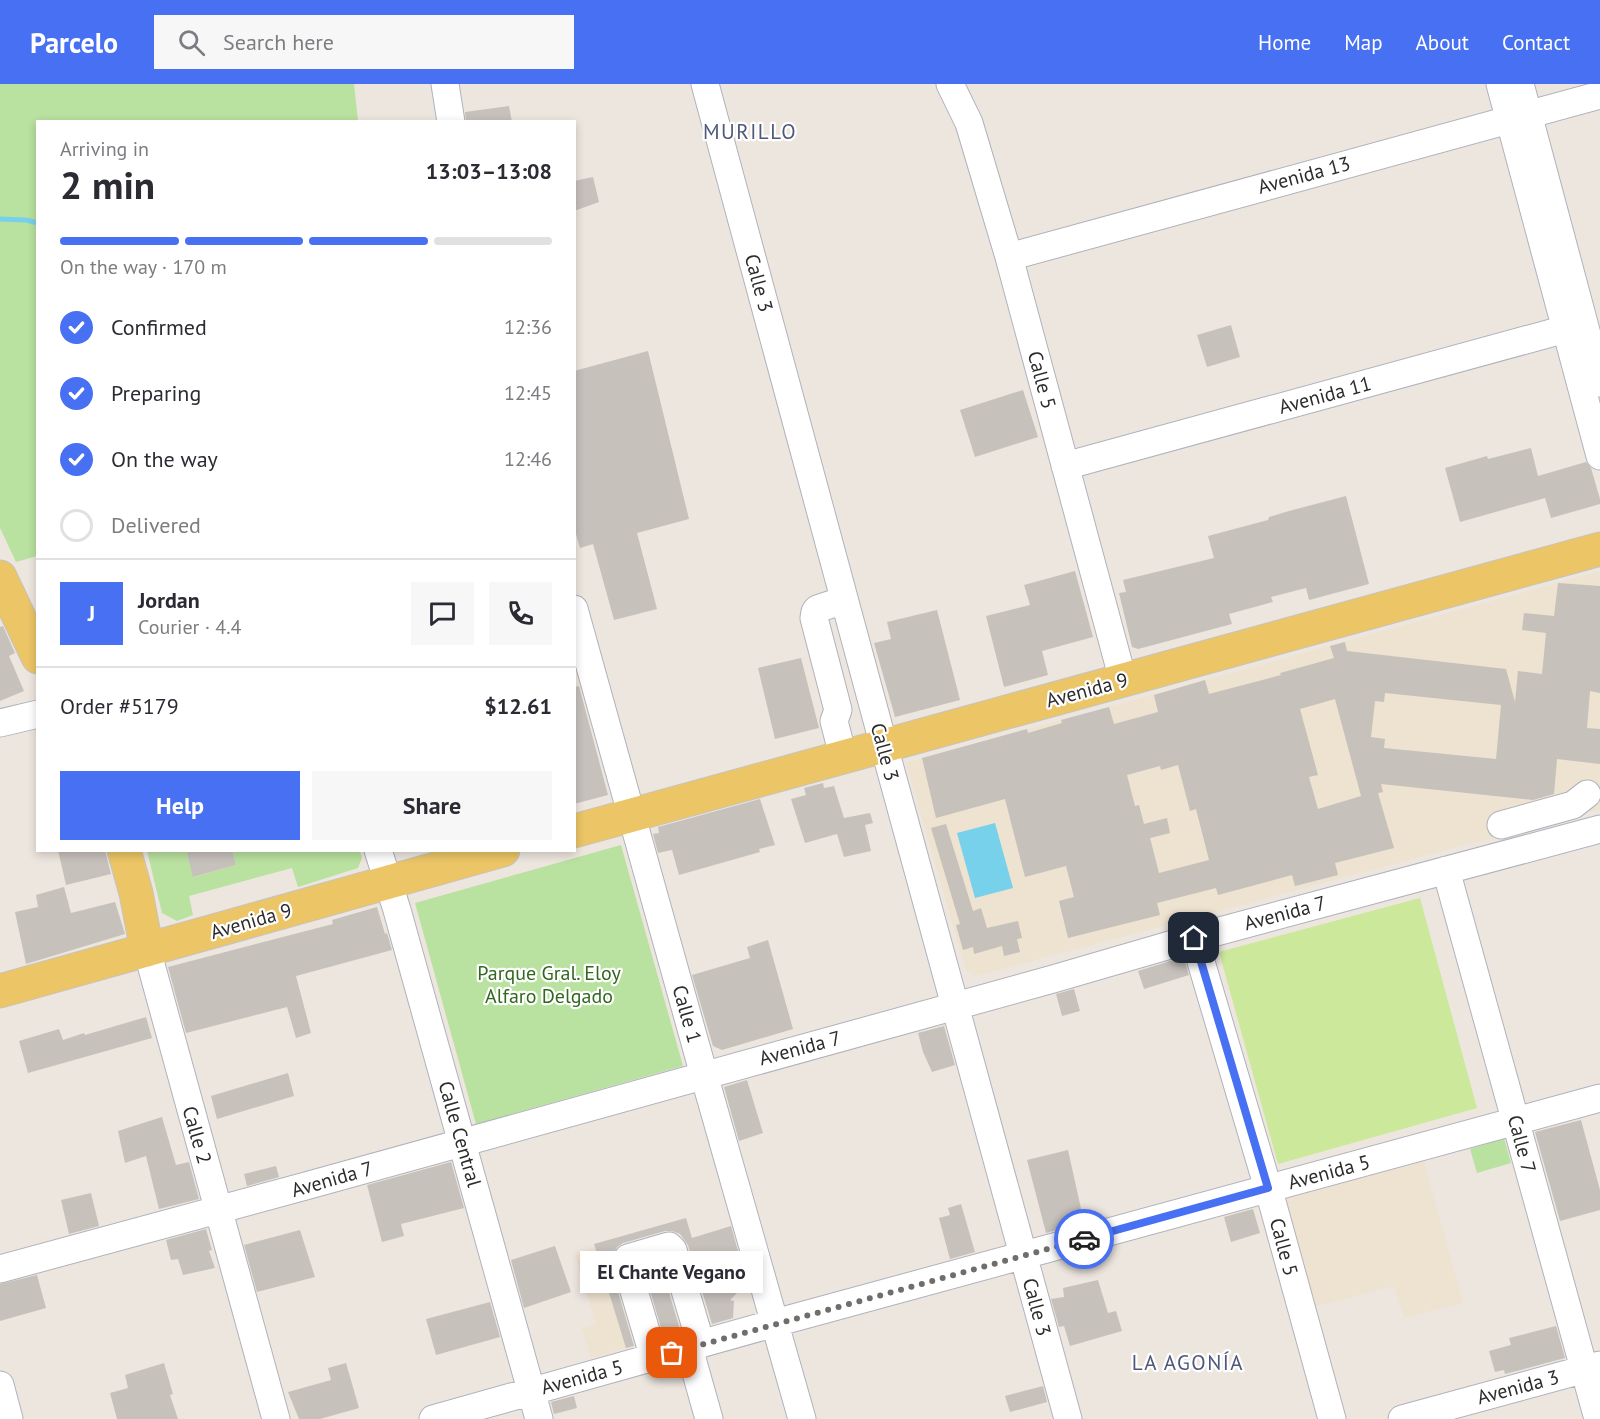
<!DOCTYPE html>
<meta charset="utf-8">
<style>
body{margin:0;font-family:"PT Sans",sans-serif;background:#f7f7f7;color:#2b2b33;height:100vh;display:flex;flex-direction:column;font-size:22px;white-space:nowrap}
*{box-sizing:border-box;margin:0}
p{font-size:20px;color:#7c7c81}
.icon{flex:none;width:33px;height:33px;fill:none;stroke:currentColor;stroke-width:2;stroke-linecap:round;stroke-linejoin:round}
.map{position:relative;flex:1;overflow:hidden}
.side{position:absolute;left:36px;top:36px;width:540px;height:732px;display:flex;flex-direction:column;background:#fff;border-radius:0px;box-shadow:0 3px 9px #0003}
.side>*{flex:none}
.pin{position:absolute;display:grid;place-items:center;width:51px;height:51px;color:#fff;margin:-26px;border-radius:12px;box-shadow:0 3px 9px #0006}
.courier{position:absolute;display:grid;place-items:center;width:60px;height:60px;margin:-30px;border:4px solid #4770f2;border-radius:50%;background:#fff;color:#222;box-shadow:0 2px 8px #0007}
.bubble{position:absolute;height:42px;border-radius:0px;background:#fff;box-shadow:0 3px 9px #0003;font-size:20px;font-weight:600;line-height:42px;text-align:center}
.headline em{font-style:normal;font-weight:600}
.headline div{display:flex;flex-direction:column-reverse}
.headline{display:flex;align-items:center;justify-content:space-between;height:102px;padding:0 24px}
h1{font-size:39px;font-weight:600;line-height:45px}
.bar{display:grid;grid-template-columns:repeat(4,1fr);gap:9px 6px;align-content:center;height:72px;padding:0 24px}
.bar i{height:8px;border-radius:4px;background:#e1e1e2}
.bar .on{background:#4770f2}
.bar p{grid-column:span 4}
.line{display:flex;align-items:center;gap:15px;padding:0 24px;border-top:2px solid #e1e1e2}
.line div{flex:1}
.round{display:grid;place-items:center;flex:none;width:63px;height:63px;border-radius:0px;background:#f7f7f7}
ol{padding:0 24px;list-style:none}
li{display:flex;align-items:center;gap:18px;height:66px}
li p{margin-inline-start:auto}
li .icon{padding:6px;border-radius:50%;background:#4770f2;color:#fff;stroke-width:4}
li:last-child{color:#7c7c81}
li i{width:33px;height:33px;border:3px solid #e1e1e2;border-radius:50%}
.cta{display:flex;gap:12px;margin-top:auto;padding:12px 24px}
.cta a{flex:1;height:69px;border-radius:0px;background:#4770f2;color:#fff;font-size:24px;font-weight:600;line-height:69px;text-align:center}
.cta a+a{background:#f7f7f7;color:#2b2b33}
header{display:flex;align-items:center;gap:36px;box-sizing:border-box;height:84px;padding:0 30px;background:#4770f2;color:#fff}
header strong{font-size:28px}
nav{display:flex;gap:33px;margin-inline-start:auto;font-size:21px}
.search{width:420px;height:54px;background:#f7f7f7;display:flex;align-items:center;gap:15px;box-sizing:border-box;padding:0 21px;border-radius:0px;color:#7c7c81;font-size:22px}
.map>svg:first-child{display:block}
.education{fill:#eee2d0}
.green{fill:#b9e19f}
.pitch{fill:#cbe89b}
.water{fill:#78d1ea}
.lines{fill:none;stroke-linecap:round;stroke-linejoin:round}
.stream{stroke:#78d1ea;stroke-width:5}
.building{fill:#c6c1bb;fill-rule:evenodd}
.minor-casing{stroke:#b0b2bc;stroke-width:29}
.major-casing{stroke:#c4c4c4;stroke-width:35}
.minor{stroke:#fff;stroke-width:27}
.major{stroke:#ebc566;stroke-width:33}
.done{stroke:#706d6b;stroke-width:6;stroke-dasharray:0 10.8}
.route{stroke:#4770f2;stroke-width:8}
.labels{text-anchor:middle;stroke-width:4.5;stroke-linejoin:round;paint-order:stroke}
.street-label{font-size:20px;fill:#2c2c2c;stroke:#fff}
.park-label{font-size:20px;fill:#31671e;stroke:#fff}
.neighbourhood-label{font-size:21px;letter-spacing:1.5px;fill:#4e587b;stroke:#fff}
</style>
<header>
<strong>Parcelo</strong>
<div class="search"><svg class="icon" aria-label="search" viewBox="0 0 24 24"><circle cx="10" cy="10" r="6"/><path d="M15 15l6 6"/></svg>Search here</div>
<nav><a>Home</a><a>Map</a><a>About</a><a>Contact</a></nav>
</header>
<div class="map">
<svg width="1600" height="1335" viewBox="0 0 1600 1335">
<rect width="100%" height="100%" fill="#ede6df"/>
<path class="education" d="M1600 487V725L976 892 966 886 906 679Z
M1424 1077 1463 1219 1404 1234 1394 1202 1314 1223 1285 1115Z
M595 1163 626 1264 591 1274 582 1244 596 1240 575 1169Z"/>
<path class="green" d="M0 0H354L358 37 38 38 37 472 16 478 0 444Z
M621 761 683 982 476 1040 415 819Z
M147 767H186L194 793 236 781 232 767H360L362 774 358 784 298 803 292 784 189 812 193 831 177 837 162 829Z
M1504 1054 1511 1079 1477 1089 1470 1065Z"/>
<path class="pitch" d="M1420 814 1477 1024 1278 1080 1219 868Z"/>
<path class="water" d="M995 739 1013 804 975 814 957 749Z"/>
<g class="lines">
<path class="stream" d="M0 135 26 136 38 139"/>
</g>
<path class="building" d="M509 22 512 38H466L465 28Z
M593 93 599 118 574 127V97Z
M1231 241 1240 273 1207 283 1197 251Z
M648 267 689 435 637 449 657 525 614 536 593 460 580 464 574 443V287Z
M1023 306 1038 353 975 373 960 326Z
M1531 364 1538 392 1586 378 1591 384 1600 415V420L1551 434 1545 414 1460 438 1445 384 1487 372 1488 375Z
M1346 412 1369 500 1309 516 1306 504 1271 513 1273 518 1229 530 1232 540 1138 565 1132 563 1119 509 1126 508 1123 496 1214 474 1208 452 1268 436 1269 433 1289 427Z
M1075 487 1093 553 1042 567 1048 591 1004 603 986 532 1030 521 1024 501Z
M1558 499 1600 502V609L1590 607 1587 644 1600 645V680L1557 675 1554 710 1533 716 1381 700 1383 708 1378 709 1394 764 1335 779 1338 791 1295 802 1292 791 1218 811 1216 804 1157 819 1160 831 1068 854 1059 817 1074 813 1066 782 1025 793 1005 715 936 734 922 674 1027 645 1028 649 1062 639 1061 636 1109 623 1114 640 1158 628 1154 611 1205 596 1209 610 1281 591 1280 589 1334 574 1330 562 1345 558 1347 567 1506 585 1515 618 1518 587 1542 590 1546 549 1522 546 1524 529 1554 532ZM1385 609 1501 621 1496 675 1384 664 1385 655 1371 653 1375 617 1384 618ZM1335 615 1361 712 1318 725 1309 693 1318 691 1300 625ZM1178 681 1190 727 1196 725 1209 776 1159 789 1150 754 1170 749 1167 734 1144 740 1139 721 1135 722 1127 691 1160 682 1161 686Z
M937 526 960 616 895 633 874 559 891 555 887 538Z
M3 542 15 569 9 572 24 607 0 617V543Z
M801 574 819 644 775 655 758 584Z
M579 602 608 711 574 720V603Z
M823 699 824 704 834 702 844 734 870 729 873 739 865 741 871 767 844 773 837 750 805 759 791 715 806 711 804 704Z
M760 715 775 761 759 765 760 768 679 791 672 766 658 769 653 750 659 749 658 743Z
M946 740 973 827 981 824 987 844 1018 837 1022 854 1017 855 1020 868 1004 872 1002 862 974 870 973 863 963 866 956 841 960 840 931 744Z
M58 766H105L111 790 66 801Z
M186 766H232L236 781 193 793Z
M64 803 71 829 115 818 125 850 26 880 15 828 38 823 36 811Z
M377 823 385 850 387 849 392 866 296 892 311 949 296 954 287 923 186 949 168 883 333 840 332 836Z
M768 856 793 945 722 966 713 962 692 891 750 874 747 863Z
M1183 873 1189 891 1144 905 1138 887Z
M1074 905 1080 927 1062 932 1056 910Z
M146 933 152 954 28 989 19 957 59 945 63 956 84 949 85 951Z
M944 942 955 981 932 988 923 968 918 949Z
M288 989 294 1012 217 1035 211 1012Z
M747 996 763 1049 739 1057 724 1003Z
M162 1033 176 1081 189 1078 199 1115 159 1125 146 1072 125 1079 118 1047Z
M1581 1036 1600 1106V1126L1560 1137 1535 1048Z
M1068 1066 1084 1138 1046 1149 1027 1076Z
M451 1078 464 1124 401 1140 404 1152 382 1158 367 1101Z
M276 1082 279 1093 247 1102 244 1090Z
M91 1109 99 1142 69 1150 61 1116Z
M961 1120 975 1168 950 1175 939 1134 950 1131 948 1124Z
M1253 1125 1260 1149 1231 1158 1224 1133Z
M686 1134 692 1154 731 1142 747 1199 730 1216 734 1217 733 1234 712 1240 688 1161 680 1150 672 1147H665L623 1159 617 1163 611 1175V1184L634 1262 626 1264 594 1160Z
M206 1145 212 1166 209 1167 215 1184 183 1191 178 1175 171 1176 166 1156Z
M300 1146 315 1193 257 1208 244 1161Z
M555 1162 571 1208 524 1224 511 1176Z
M661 1181 681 1249 664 1254 644 1186Z
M37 1191 46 1224 0 1237V1200Z
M1098 1196 1108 1229 1116 1227 1122 1247 1070 1262 1064 1242 1059 1243 1051 1215 1064 1213 1063 1204Z
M490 1218 500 1253 436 1271 426 1235Z
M1556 1242 1565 1274 1505 1290 1504 1286 1495 1288 1489 1267 1511 1261 1509 1254Z
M164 1279 173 1310 170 1311 178 1335H117L110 1309 128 1304 125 1291Z
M346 1279 359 1324 320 1335H299L288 1308 331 1296 328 1284Z
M1043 1302 1047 1318 1010 1328 1005 1312Z
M574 1312 577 1324 554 1330 551 1318Z"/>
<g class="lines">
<defs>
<path id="minor" d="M445 0 451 38
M705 0 878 640 1068 1335
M950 0 969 39 1009 173 1123 596
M1500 0 1600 372
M1520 0 1600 299
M1009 173 1600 11
M1065 382 1584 240
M574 525 704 991 802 1335
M0 639 38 630
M843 672 834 637 838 626 814 534 815 528 817 525 844 516
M1501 741 1573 721 1587 710
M378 766 397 826 539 1335
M1446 786 1598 1335
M1194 854 1273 1121 1332 1335
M147 866 276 1335
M0 1185 302 1103 1053 895 1194 854 1600 745
M689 1264 709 1335
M654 1274 626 1180 628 1174 669 1162 673 1166 701 1260
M0 1301 9 1335
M433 1335 775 1239 1600 1014
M1402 1335 1600 1281"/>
<path id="major" d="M0 493 38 573
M574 747 1600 465
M124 766 136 809 147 866
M0 907 503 766"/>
</defs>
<use href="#minor" class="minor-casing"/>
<use href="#major" class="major-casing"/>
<use href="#minor" class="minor"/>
<use href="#major" class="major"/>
</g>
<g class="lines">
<path class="done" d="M672 1269 1084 1155"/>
<path class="route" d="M1084 1155 1268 1104 1194 854"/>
</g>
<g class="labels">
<g class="street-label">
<text transform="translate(1304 91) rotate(-15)" y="7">Avenida 13</text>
<text transform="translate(759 199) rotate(75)" y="7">Calle 3</text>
<text transform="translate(1042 296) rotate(75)" y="7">Calle 5</text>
<text transform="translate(1325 311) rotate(-15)" y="7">Avenida 11</text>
<text transform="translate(1087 606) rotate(-15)" y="7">Avenida 9</text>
<text transform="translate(885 668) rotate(75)" y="7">Calle 3</text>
<text transform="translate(1285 829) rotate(-15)" y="7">Avenida 7</text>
<text transform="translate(251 837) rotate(-16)" y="7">Avenida 9</text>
<text transform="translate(687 930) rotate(74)" y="7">Calle 1</text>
<text transform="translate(800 964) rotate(-15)" y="7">Avenida 7</text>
<text transform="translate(460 1050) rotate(74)" y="7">Calle Central</text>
<text transform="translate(197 1051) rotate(74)" y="7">Calle 2</text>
<text transform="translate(1522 1060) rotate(75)" y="7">Calle 7</text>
<text transform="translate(1329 1088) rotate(-15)" y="7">Avenida 5</text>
<text transform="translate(332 1095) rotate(-16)" y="7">Avenida 7</text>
<text transform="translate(1284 1163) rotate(75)" y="7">Calle 5</text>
<text transform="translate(1037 1223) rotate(75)" y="7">Calle 3</text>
<text transform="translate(582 1293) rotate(-15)" y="7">Avenida 5</text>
<text transform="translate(1518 1303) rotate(-15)" y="7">Avenida 3</text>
</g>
<g class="park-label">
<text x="549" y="896">Parque Gral. Eloy<tspan x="549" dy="23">Alfaro Delgado</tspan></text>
</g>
<g class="neighbourhood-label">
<text x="750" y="55">MURILLO</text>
<text x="1188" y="1286">LA AGONÍA</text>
</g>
</g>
</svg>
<div class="pin" style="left:672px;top:1269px;background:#ea580c"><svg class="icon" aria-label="bag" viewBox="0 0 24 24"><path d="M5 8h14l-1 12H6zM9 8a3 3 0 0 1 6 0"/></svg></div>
<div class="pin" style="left:1194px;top:854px;background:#1f2937"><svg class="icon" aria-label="home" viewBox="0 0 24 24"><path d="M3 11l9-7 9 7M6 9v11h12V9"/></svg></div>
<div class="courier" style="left:1084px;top:1155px"><svg class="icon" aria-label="car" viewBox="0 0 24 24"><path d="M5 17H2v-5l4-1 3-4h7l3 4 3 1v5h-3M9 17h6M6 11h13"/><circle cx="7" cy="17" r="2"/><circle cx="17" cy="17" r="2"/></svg></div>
<div class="bubble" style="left:580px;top:1167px;width:183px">El Chante Vegano</div>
<section class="side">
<div class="headline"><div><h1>2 min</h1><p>Arriving in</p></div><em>13:03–13:08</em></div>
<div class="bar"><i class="on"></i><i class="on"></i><i class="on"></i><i></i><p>On the way · 170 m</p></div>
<ol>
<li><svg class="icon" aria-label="check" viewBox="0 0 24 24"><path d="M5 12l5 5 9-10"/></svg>Confirmed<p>12:36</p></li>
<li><svg class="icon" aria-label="check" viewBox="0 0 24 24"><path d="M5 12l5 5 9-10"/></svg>Preparing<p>12:45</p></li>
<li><svg class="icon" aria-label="check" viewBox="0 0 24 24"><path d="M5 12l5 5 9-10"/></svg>On the way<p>12:46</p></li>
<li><i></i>Delivered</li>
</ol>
<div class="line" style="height:108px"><b class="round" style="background:#4770f2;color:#fff">J</b><div><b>Jordan</b><p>Courier · 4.4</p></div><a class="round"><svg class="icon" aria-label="chat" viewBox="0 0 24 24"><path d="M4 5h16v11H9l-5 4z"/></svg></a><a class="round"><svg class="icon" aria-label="phone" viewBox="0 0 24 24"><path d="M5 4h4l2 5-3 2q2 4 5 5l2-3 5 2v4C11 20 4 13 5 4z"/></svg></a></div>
<div class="line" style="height:78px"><div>Order #5179</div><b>$12.61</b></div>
<div class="cta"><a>Help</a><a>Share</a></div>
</section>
</div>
